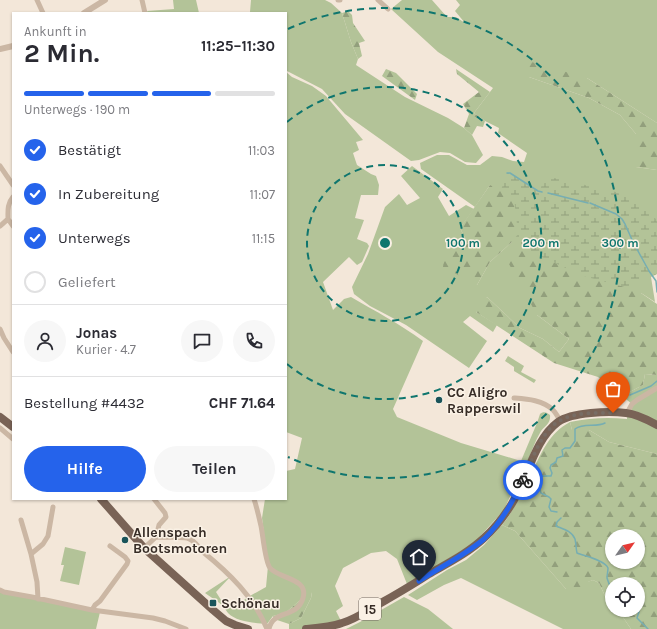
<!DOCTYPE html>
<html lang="de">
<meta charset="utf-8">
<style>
body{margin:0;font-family:Karla,sans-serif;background:#f7f7f7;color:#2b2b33;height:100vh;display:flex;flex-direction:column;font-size:15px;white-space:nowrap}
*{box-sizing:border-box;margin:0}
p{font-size:13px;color:#7c7c81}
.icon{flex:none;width:22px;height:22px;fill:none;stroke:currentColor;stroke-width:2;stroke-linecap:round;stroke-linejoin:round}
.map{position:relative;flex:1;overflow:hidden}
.details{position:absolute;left:12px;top:12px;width:275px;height:488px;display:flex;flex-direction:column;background:#fff;border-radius:0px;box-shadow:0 1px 3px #0004}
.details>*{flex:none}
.needle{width:26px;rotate:56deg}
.buttons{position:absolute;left:605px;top:529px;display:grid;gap:8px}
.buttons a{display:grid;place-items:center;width:40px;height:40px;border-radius:50%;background:#fff;box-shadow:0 1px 3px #0004;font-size:20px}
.pin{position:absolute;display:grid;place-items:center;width:34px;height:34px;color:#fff;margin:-41px -17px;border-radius:50% 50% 50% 0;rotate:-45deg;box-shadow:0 0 4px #0007}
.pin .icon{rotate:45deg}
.courier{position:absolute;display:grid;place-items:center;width:40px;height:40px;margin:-20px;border:3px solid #2563eb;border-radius:50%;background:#fff;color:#222;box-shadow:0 1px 5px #0007}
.summary em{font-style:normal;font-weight:700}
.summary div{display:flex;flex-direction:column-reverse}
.summary{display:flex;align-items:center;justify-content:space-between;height:68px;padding:0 12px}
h1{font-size:26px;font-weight:700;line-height:30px}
.bar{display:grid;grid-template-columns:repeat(4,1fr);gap:6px 4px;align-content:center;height:48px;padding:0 12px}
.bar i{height:5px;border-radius:3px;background:#e1e1e2}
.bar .on{background:#2563eb}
.bar p{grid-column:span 4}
.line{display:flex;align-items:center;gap:10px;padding:0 12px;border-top:1px solid #e1e1e2}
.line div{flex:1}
.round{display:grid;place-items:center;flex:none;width:42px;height:42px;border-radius:21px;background:#f7f7f7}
ol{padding:0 12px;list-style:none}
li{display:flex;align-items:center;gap:12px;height:44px}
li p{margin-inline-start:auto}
li .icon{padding:4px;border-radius:50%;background:#2563eb;color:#fff;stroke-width:4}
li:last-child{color:#7c7c81}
li i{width:22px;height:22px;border:2px solid #e1e1e2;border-radius:50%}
.button{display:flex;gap:8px;margin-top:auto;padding:8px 12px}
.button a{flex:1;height:46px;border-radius:24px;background:#2563eb;color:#fff;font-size:16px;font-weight:700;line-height:46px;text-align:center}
.button a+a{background:#f7f7f7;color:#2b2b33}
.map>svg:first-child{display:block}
.grass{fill:#b3c398}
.forest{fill:url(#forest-firs);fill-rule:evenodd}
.wetland{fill:url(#wetland-marsh)}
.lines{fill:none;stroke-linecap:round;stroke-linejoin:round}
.stream{stroke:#76aeb2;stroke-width:1.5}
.minor{stroke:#cbb7a4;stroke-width:5}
.tertiary{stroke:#cbb7a4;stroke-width:6}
.primary{stroke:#796356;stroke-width:8}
.done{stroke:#786d65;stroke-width:4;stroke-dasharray:0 7.2}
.route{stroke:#2563eb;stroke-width:5}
.ring{fill:none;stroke:#0f766e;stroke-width:2;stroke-dasharray:7 5}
.poi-dot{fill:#19545a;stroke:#faf1e5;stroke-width:1.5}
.labels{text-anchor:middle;stroke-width:3;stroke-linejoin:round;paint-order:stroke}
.shield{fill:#faf1e5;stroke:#71675f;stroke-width:1}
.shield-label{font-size:13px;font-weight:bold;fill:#362c26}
.poi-label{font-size:14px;font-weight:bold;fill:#362c26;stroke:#faf1e5;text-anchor:start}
.centre{fill:#0f766e;stroke:#faf1e5;stroke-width:2}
.ring-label{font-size:12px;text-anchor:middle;font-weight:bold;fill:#0f766e;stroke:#faf1e5;stroke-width:3;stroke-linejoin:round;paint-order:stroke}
</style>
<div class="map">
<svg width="657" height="629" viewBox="0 0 657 629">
<defs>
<pattern id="forest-firs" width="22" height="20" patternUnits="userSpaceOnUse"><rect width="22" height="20" fill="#b3c398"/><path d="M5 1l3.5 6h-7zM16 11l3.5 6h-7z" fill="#929f7c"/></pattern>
<pattern id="wetland-marsh" width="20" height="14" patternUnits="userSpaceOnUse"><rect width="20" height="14" fill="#b3c398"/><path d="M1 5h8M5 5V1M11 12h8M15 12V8" fill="none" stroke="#929f7c"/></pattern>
</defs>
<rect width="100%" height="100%" fill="#f3e7d9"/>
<path class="grass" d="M173 0H196L199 13H148L147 11 174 9Z
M251 0H325L331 3 342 13 351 42 358 59 356 65 405 97 448 118 464 128 472 135 483 155 476 163 465 162 450 153 440 152 419 160 411 161 345 114 322 89 287 71 286 70V13H251L250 12Z
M402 0H432L447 17H456L465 23 455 11 460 5 456 0H657V123L587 78 529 77 589 98 620 115 636 134V167L657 170V274L651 277 655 302 641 293 537 315 569 339 559 352 543 339 520 328 487 297 476 312 497 325 493 332 470 316 463 322 487 341 469 368 406 325 370 306 354 294 352 287 368 254 385 207 399 194 407 205 420 198 401 176 412 166 443 189 438 197 449 216 466 205 474 209 460 228 468 244 477 285 490 262 512 242 490 185 475 207 421 169 420 163 437 155H449L467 165H480L492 156 502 157 513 161 524 162 527 153 498 133 499 128 485 121 474 113 493 88 438 52 391 9Z
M286 72 292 77 312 86 326 96 363 140 356 142 359 150 353 153 357 165 371 174 376 176 379 185 378 195H361L355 218 364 220 357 239 367 243 369 246 362 262 357 265 349 257 323 282 333 310 344 299 351 297C375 311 400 324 423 341L393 409 397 417 461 443 521 461 537 423 540 414C543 411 547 412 550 415 551 423 545 426 541 431 535 441 531 453 527 463H525L504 510 474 543 407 584 397 559 386 551 371 553 343 568 335 586 343 606 336 611 342 623 306 629H289V624L301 618 311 598 312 592 304 597 285 613 273 616 267 624C256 623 236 622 228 613 225 609 223 605 218 602 214 599 209 596 205 593L231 576 216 592 223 603H240L248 597 266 587 268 566 262 518 265 499H286V471L295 469 302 438 286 432Z
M508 356 524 366 521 372 536 380 534 383 514 371V367L505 361Z
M645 374 657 375V454L609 442 589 430H572L570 422C590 418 607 417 627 419V413L632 404 622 396 643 385Z
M502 525 515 531 566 589 593 580 599 583 605 596 612 604V610H618L631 629H563L461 578 444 585 417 600 408 595 447 570 466 560 484 545Z
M65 547 86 552 79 585 60 581 64 565H61Z
M0 590 100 612 96 629H0Z
M404 597 428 609 453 629H346L360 622Z"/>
<path class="forest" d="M348 11 352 15 353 23 365 41 359 43 362 56 358 59 351 42 342 13Z
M528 61 587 78 657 123V170L636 167V134L620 115 589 98 529 77Z
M386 69 396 73 417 94 415 100 382 76Z
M456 69 490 92 474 113 485 121 483 127 477 126 472 135 464 128 469 114 463 104 479 92 457 74Z
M490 185 514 197 518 234 512 242 490 262 477 285 443 267 445 252 468 244 460 228Z
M518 246 583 276 629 288 641 293 657 304V375L645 374 643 385 622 396 598 377 554 363 476 312 478 303 487 297 520 328 543 339 559 352 569 339 537 315 509 264Z
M570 422 572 430H589L609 442 657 454V629H631L618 610H638V584H612V604L605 596 599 583 593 580 588 582 582 595 576 598 566 589 515 531 502 525C515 509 523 490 532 472 542 452 549 433 570 422ZM612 536H638V562H612Z
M301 585 308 586 312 592 311 598 301 618 289 624 274 619 273 616 285 613 304 597Z"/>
<path class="wetland" d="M507 173H510L538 190 550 177 616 192 640 204 657 220V274L636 281 629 288 583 276 518 246 512 242 518 234 514 197 501 190Z"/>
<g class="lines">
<path class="stream" d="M507 173H510L538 191 542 192
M548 193 588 203
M590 203 616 214 622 219 625 224 633 242 649 271 656 281 657 292
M630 395 651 386 657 381
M557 512 551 511 549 507 551 499 549 497 541 493C539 488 538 481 541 476H551L552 473 550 468 551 465 556 462 557 458 563 456 562 450 565 448H570L575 441V429C584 422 596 428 605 423
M561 518 557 522 556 526C563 529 572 531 575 539 576 543 576 549 577 553 584 556 605 560 608 568 608 571 607 575 607 578 608 582 610 586 612 589
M638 609 639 612 637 618 648 629"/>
<path class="minor" d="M37 0 43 13
M142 0 145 13
M338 0H340
M378 0 388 9
M0 166 13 185
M8 219 13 226
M0 226 8 219C8 211 7 204 13 197
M0 329 4 338 13 352
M514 398C527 399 543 400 553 410 556 413 558 417 560 420
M627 413 632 404 637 400 657 388
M0 428 13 439
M254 499C257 508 259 517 261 526 263 535 265 562 270 568 279 579 309 578 303 598 297 619 273 609 269 629
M21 520 31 554
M156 537C164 537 180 537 187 538 195 540 198 547 203 552 229 573 254 597 267 629
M144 548 156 537 159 525 166 517 165 513 154 499
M0 590 4 592 32 597 92 610 153 618 165 621 186 629
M38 599 37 582 31 554 43 544 48 536 53 507
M92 610 95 605 100 601 127 564 128 561 125 557 110 546"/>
<path class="tertiary" d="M84 13 105 0
M0 49 13 46"/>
<path class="primary" d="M0 417 13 427
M101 499 144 548 213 610 226 621 235 625 248 629
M306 629C318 628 331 627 342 623 353 620 364 613 374 607 393 596 411 586 429 574 448 563 468 553 484 538 496 527 506 514 514 500 528 476 535 439 558 422 572 412 609 411 626 413 636 414 648 420 657 425"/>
</g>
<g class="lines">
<path class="done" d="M523 480C532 461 541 430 561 420 576 412 596 413 613 413"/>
<path class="route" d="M419 581C440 567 464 556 484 539 502 522 513 502 523 480"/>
</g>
<g class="ring">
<circle cx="385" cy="243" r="78"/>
<path d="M287 122A156 156 0 1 1 287 364"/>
<path d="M288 29A235 235 0 1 1 288 457"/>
</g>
<g class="poi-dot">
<circle cx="439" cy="400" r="4"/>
<circle cx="125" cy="540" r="4"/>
<rect x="209" y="599" width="8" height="8" rx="2"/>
</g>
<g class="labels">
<rect class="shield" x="359" y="598" width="22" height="22" rx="3"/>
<g class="shield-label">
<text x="370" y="614">15</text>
</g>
<g class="poi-label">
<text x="447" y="397">CC Aligro<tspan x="447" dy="16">Rapperswil</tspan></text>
<text x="133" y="537">Allenspach<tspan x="133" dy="16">Bootsmotoren</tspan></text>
<text x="221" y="608">Schönau</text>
</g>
</g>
<circle cx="385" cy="243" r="6" class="centre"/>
<g class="ring-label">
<text x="463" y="247">100 m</text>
<text x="541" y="247">200 m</text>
<text x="620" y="247">300 m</text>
</g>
</svg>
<div class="buttons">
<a><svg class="needle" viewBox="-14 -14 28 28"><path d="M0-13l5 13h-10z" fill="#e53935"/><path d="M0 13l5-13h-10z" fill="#7c7c81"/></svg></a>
<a><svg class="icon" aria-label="locate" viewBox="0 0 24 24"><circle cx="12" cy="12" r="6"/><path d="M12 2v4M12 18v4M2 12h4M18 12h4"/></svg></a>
</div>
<div class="pin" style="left:613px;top:413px;background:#ea580c"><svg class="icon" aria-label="bag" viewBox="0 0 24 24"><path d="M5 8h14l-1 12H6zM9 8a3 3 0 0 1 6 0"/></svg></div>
<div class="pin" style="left:419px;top:581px;background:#1f2937"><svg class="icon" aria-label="home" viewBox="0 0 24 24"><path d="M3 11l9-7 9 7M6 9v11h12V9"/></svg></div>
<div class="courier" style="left:523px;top:480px"><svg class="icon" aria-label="bike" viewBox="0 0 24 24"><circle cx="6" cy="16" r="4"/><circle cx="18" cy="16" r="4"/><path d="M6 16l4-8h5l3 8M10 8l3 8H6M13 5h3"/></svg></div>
<section class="details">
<div class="summary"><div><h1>2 Min.</h1><p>Ankunft in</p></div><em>11:25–11:30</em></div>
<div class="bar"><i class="on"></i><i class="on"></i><i class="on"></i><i></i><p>Unterwegs · 190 m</p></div>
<ol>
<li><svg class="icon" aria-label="check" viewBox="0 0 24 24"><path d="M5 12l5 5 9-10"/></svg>Bestätigt<p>11:03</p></li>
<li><svg class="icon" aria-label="check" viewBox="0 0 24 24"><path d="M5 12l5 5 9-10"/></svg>In Zubereitung<p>11:07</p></li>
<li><svg class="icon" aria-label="check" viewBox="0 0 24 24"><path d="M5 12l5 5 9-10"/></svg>Unterwegs<p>11:15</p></li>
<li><i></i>Geliefert</li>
</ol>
<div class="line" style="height:72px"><a class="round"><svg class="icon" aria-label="person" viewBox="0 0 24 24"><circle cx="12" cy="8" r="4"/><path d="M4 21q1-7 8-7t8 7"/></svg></a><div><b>Jonas</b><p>Kurier · 4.7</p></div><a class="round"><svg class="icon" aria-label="chat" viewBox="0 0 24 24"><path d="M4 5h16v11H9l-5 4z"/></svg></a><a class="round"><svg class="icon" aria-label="phone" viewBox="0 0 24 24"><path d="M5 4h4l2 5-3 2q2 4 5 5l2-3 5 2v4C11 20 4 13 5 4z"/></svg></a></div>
<div class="line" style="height:52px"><div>Bestellung #4432</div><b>CHF 71.64</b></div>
<div class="button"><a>Hilfe</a><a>Teilen</a></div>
</section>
</div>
